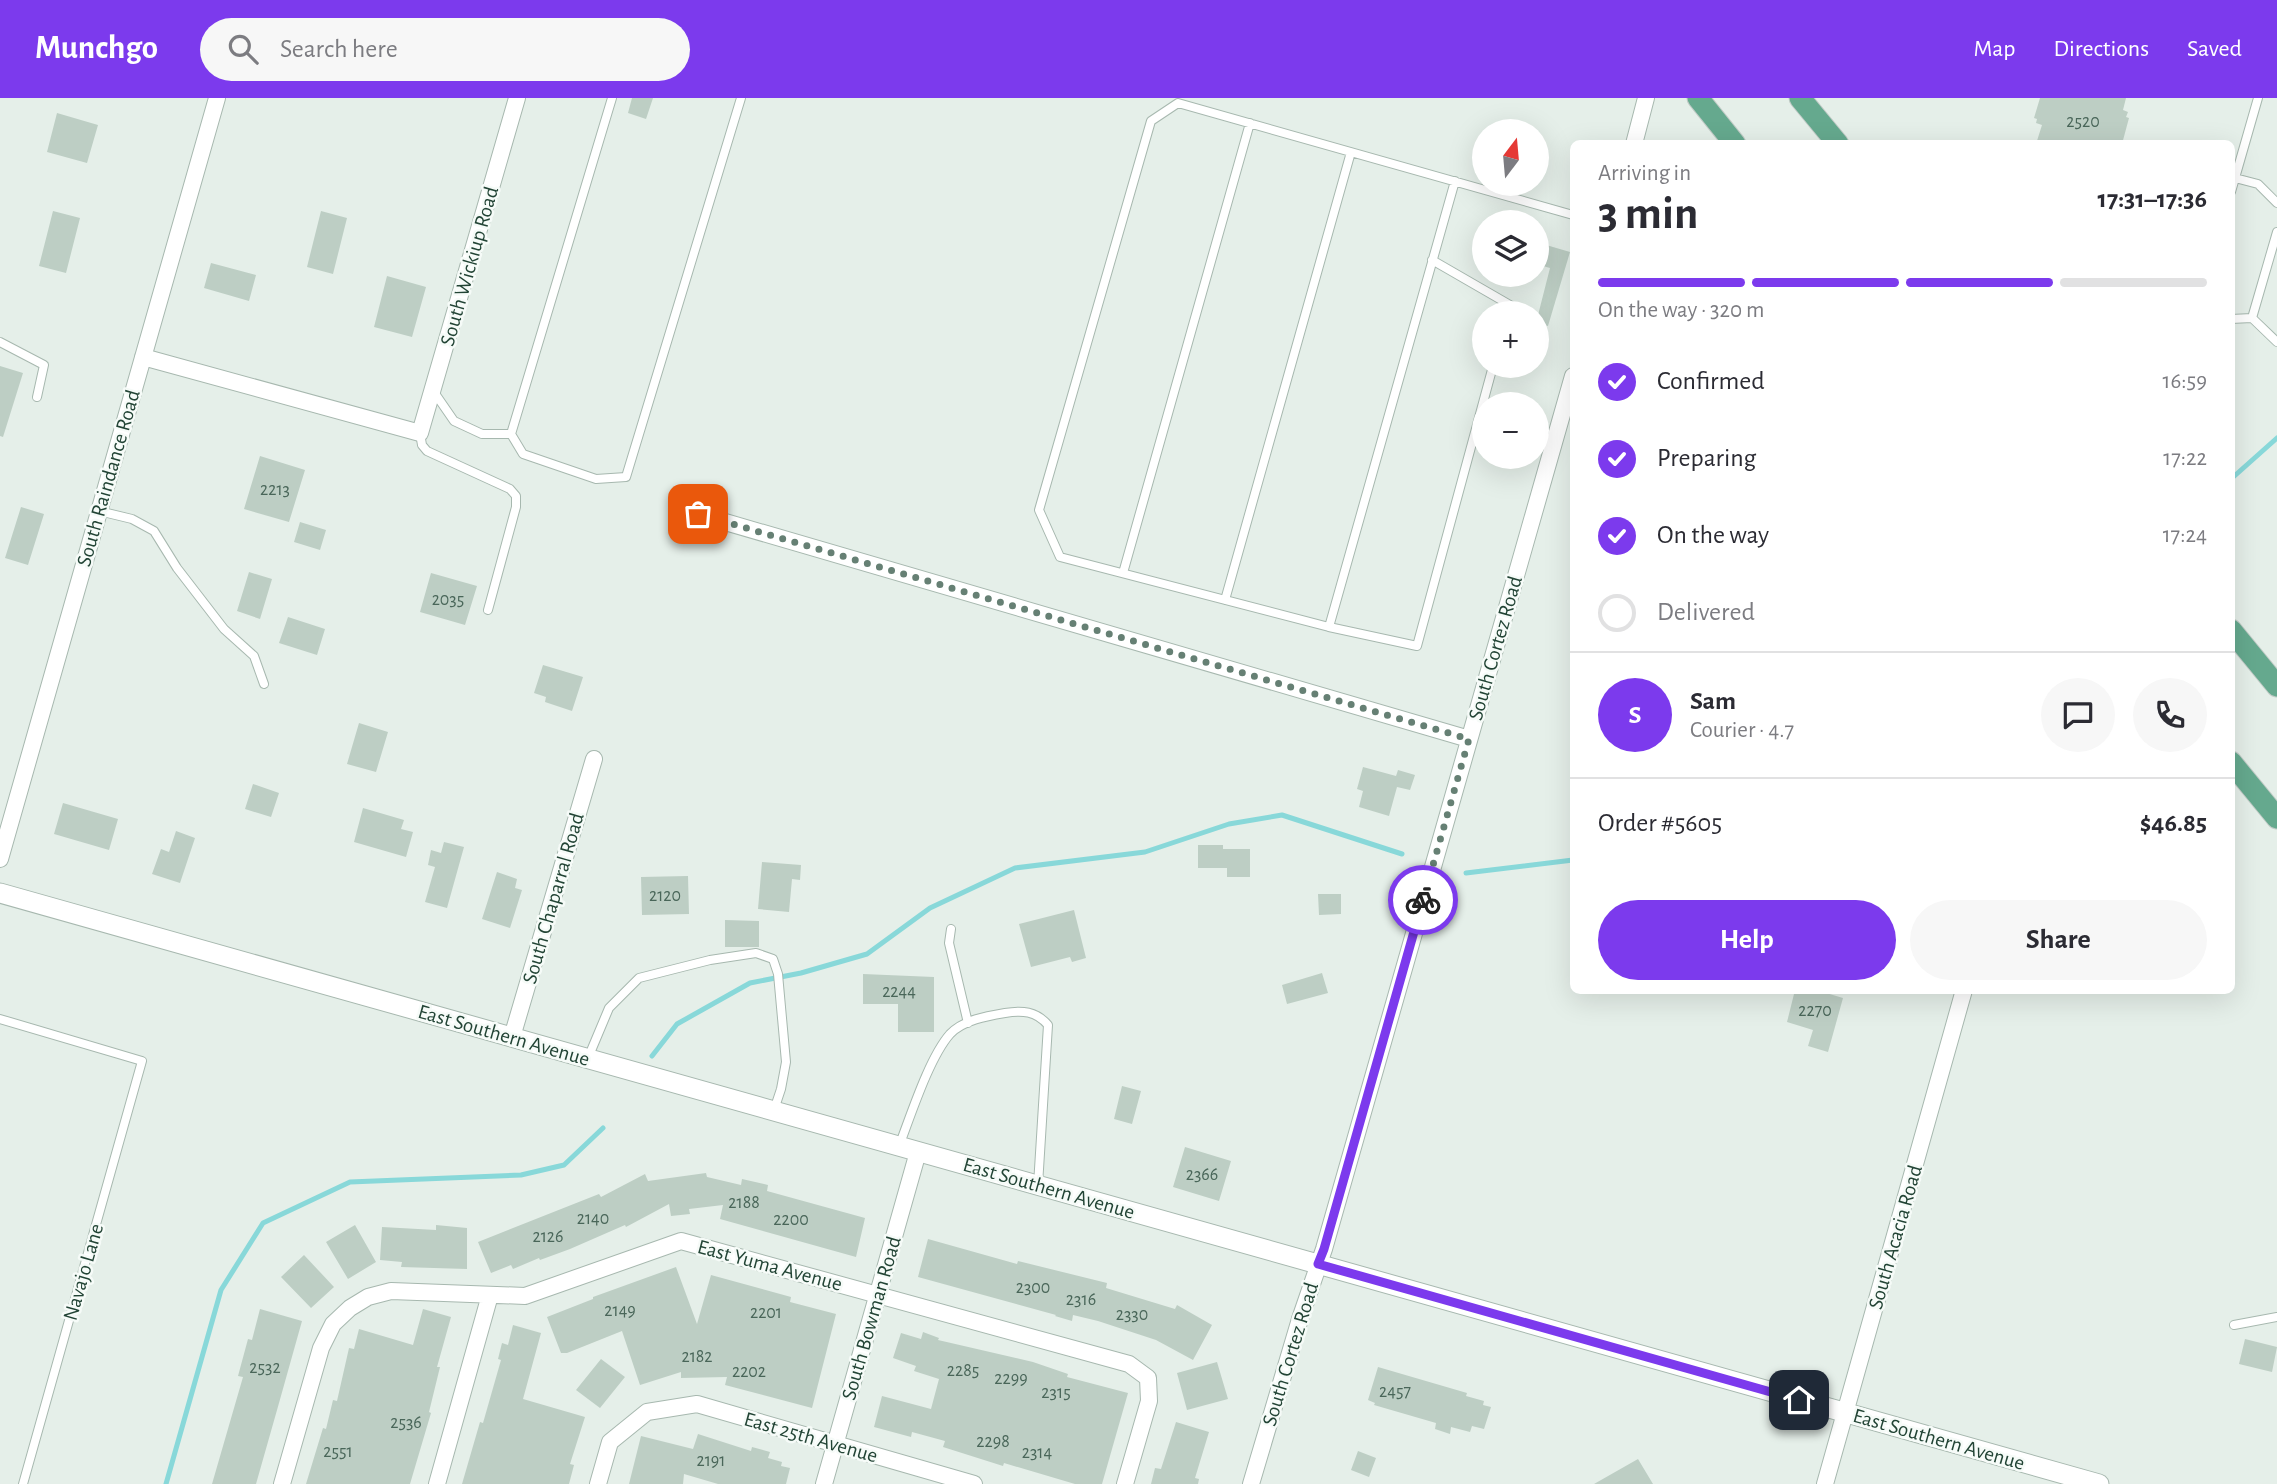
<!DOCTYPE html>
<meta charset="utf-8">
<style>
body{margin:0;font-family:"Alegreya Sans",sans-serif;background:#f7f7f7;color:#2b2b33;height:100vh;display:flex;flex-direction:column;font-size:26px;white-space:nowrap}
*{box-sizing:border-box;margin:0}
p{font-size:23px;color:#7c7c81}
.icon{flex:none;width:38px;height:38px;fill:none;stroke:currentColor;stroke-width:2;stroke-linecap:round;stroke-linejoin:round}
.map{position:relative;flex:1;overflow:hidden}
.details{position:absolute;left:1570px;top:42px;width:665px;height:854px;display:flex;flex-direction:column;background:#fff;border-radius:10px;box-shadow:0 7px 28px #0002}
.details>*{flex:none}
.needle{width:46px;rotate:16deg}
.buttons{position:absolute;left:1472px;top:21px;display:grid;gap:14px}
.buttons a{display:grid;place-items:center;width:77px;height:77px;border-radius:50%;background:#fff;box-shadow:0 7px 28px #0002;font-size:35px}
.pin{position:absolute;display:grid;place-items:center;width:60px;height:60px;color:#fff;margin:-30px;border-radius:14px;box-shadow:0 4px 10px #0006}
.courier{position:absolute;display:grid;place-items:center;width:70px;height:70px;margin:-35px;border:5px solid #7c3aed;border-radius:50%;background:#fff;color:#222;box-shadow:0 2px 9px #0007}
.headline em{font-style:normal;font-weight:600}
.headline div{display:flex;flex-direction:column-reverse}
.headline{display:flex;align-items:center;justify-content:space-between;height:119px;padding:0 28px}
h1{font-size:46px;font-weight:600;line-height:52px}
.bar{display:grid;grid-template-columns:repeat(4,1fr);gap:10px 7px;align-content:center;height:84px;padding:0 28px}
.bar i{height:9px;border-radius:5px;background:#e1e1e2}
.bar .current{background:#7c3aed}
.bar p{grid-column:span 4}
.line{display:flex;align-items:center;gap:18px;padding:0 28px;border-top:2px solid #e1e1e2}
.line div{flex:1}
.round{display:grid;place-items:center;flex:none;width:74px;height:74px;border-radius:37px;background:#f7f7f7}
ol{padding:0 28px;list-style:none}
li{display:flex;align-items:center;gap:21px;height:77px}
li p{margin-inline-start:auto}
li .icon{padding:7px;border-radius:50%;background:#7c3aed;color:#fff;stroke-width:4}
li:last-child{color:#7c7c81}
li i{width:38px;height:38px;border:4px solid #e1e1e2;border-radius:50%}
.cta{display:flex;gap:14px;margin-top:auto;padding:14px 28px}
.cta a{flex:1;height:80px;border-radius:42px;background:#7c3aed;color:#fff;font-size:28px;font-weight:600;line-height:80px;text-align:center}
.cta a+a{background:#f7f7f7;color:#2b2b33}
header{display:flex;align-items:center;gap:42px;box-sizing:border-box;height:98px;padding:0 35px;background:#7c3aed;color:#fff}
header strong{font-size:33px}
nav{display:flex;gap:38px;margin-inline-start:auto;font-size:24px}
.search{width:490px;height:63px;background:#f7f7f7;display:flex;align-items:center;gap:18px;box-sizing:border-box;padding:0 24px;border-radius:38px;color:#7c7c81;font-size:26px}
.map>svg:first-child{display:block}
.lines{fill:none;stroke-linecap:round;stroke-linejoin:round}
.stream{stroke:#88d8d9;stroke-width:5}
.building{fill:#bdcec4}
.service-casing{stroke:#a7b8af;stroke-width:10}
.minor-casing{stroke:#a7b8af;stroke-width:18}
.tertiary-casing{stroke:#a7b8af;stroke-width:21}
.primary-casing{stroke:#c1cbc6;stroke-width:23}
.service{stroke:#fff;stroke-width:8}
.minor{stroke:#fff;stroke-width:16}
.tertiary{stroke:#fff;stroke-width:19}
.primary{stroke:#65a98e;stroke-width:21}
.done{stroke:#668074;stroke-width:7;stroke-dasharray:0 12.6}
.route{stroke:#7c3aed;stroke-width:9}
.labels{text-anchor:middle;stroke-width:5;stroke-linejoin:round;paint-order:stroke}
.number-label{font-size:18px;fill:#496659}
.street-label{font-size:21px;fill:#224435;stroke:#f6fbf8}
</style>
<header>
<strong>Munchgo</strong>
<div class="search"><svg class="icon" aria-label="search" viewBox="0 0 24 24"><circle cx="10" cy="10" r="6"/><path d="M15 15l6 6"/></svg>Search here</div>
<nav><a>Map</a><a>Directions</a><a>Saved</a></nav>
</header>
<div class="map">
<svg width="2277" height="1386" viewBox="0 0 2277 1386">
<rect width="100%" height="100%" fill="#e5efe9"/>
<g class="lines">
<path class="stream" d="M2231 381 2277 340
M1466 775 1573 762
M652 958 677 926 750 885 801 875 867 856 930 810 1015 770 1145 754 1229 726 1282 717 1402 756
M166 1386 221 1192 263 1125 350 1084 521 1077 564 1067 603 1030"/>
</g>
<path class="building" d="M632 0H653L646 21 628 15Z
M2040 0H2126L2123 12 2128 14 2126 19 2129 20 2122 46H2036L2042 27 2036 25 2037 21 2034 20Z
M57 15 98 27 87 65 47 54Z
M53 113 80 120 66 175 39 168Z
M321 113 347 120 333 176 307 169Z
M1536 144 1570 154 1548 228 1536 225 1550 170 1536 166Z
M211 165 256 177 249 203 204 190Z
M387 178 426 189 412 239 374 229Z
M0 268 23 275 3 339 0 338Z
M260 358 305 372 289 424 244 411Z
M21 409 44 416 28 467 5 460Z
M300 424 326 432 320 452 294 444Z
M249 474 272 481 260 521 237 513Z
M431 475 477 488 465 527 420 514Z
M288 519 325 531 317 557 279 545Z
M543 567 583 579 572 613 545 604 546 599 534 595Z
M359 625 388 634 376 674 347 666Z
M1363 669 1396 678 1398 672 1415 677 1410 692 1397 689 1389 718 1359 709 1363 693 1357 691Z
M253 686 279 695 271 719 245 711Z
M63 705 118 721 109 752 54 736Z
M363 710 404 722 401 731 413 734 406 759 354 744Z
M176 733 195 740 180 785 152 776 161 751 169 754Z
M444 744 464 749 447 810 425 804 435 769 428 767 431 752 441 755Z
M1198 747H1223V751H1250V779H1227V770H1198Z
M762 764 801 767 800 782 792 781 789 814 758 811Z
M497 774 517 781 515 790 522 792 510 830 482 821Z
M688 778 689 816 642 817 641 779Z
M1318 796H1341V816L1319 817Z
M1074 812 1086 860 1072 864 1070 859 1031 869 1019 826Z
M725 822 759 823V849H725Z
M1322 875 1328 895 1287 906 1282 887Z
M863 876 934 879V934H898V906H863Z
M1795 892H1816L1843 900 1828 954 1808 948 1813 932 1787 924Z
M1122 988 1141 993 1132 1026 1114 1021Z
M1185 1049 1231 1063 1219 1103 1173 1089Z
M706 1075 707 1079 741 1087 742 1081 768 1087 767 1093 865 1120 856 1159 720 1121 723 1107 689 1111 690 1116 671 1118 669 1106 626 1129 625 1127 570 1151 540 1162 539 1160 513 1171 511 1167 491 1175 478 1144 599 1096 601 1099 645 1076 648 1083Z
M355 1127 376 1164 348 1181 326 1144Z
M436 1127 467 1130V1171L401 1169 402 1164 380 1162 382 1129 436 1132Z
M928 1141 1017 1166 1018 1163 1107 1185 1106 1190 1175 1211 1177 1207 1212 1227 1193 1262 1156 1242 1098 1223 1073 1217 1072 1223 1055 1218 1056 1217 918 1179Z
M304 1157 334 1189 311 1210 281 1179Z
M676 1169 697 1226 711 1177 791 1199 790 1204 836 1216 812 1310 725 1287 727 1279 681 1280V1274L640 1287 622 1233 567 1255H561L547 1219 593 1201V1199Z
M260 1211 302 1223 279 1305 256 1386H212L243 1279 238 1278 248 1241 252 1242Z
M423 1211 451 1219 437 1269H440L429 1314 431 1315 410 1386H306L323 1330 326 1331 333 1302 337 1303 349 1250 354 1251 359 1231 413 1247Z
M513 1227 541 1235 523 1301 585 1319 570 1366 574 1367 569 1386H462L480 1324 483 1325 501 1262 498 1261 502 1245 508 1247Z
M923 1234 939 1240 938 1242 1033 1264 1068 1276 1067 1279 1128 1295 1102 1386H1075L1004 1365 1003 1368 943 1349 945 1343 912 1334 911 1339 874 1329 882 1298 931 1311 939 1281 914 1273 916 1268 893 1260 901 1235 921 1241Z
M2245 1241 2277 1249 2272 1274 2239 1266Z
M601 1261 625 1279 600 1310 576 1292Z
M1217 1264 1228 1301 1187 1312 1177 1275Z
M1378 1269 1467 1295 1466 1298 1484 1303 1483 1307 1491 1309 1484 1331 1472 1328 1470 1334 1451 1329 1450 1336 1435 1331 1436 1325 1374 1307 1375 1305 1368 1302Z
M1176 1324 1209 1334 1195 1380 1199 1381 1198 1386H1151L1155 1370 1161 1371Z
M698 1336 751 1353 752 1349 770 1354 768 1360 782 1364 781 1368 790 1370 786 1386H718L684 1376 683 1386H629L641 1338 693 1351Z
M1358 1353 1376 1360 1369 1379 1351 1372Z
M1638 1361 1653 1386H1594Z"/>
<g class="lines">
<defs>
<path id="service" d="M612 0 511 336 523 356 596 381 626 379 741 0
M2258 0 2235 80 2258 86 2277 105
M1455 83 1329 529 1060 459 1039 412 1151 23 1178 5 1573 117
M2231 94 2235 80
M2277 134 2252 220 2277 244
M1432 162 1510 207 1508 215
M2231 221 2252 220
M0 244 44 267 37 299
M434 294 454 323 482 336H511
M420 335 422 347 427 353 510 391 516 398V409L488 512
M99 413 132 421 154 433 177 470 224 531 254 558 264 586
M1123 475 1250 25
M1225 502 1351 54
M1329 529 1417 548 1493 268
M951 831 949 845 968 925
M0 921 142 963 23 1386
M588 960 609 910 639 880 710 862 756 855 773 861 778 876 786 964 781 991 774 1012
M899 1048C911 1017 929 960 950 936 963 922 987 918 1005 915 1022 912 1036 913 1048 927L1038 1087
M2234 1227 2277 1219"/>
<path id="minor" d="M1634 46 1646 0
M143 259 420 335 517 0
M698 416 1469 641
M0 761 217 0
M512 939 594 661
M282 1386 321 1250 333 1226 350 1210 368 1199 391 1193 525 1198 681 1143 1129 1266 1148 1280 1149 1303 1125 1386
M437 1386 490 1197
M598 1386 610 1344 647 1314 697 1306 974 1386
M824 1386 918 1054
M1251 1386 1300 1221 1324 1151 1573 278
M1825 1386 1964 892"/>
<path id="tertiary" d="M0 795 2099 1386"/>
<path id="primary" d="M1698 0 1735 46
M1800 0 1838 46
M2231 532 2277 588
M2231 664 2277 720"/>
</defs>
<use href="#service" class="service-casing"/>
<use href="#minor" class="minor-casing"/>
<use href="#tertiary" class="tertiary-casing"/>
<use href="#primary" class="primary-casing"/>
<use href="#service" class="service"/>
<use href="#minor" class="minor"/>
<use href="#tertiary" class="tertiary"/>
<use href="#primary" class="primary"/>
</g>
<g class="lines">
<path class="done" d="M698 416 1469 641 1423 802"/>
<path class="route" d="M1423 802 1324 1151 1318 1166 1799 1302"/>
</g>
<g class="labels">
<g class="number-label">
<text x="2083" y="29">2520</text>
<text x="275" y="397">2213</text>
<text x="448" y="507">2035</text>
<text x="665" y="803">2120</text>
<text x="899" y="899">2244</text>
<text x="1815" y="918">2270</text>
<text x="1202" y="1082">2366</text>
<text x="744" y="1110">2188</text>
<text x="593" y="1126">2140</text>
<text x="791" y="1127">2200</text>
<text x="548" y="1144">2126</text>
<text x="1033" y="1195">2300</text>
<text x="1081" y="1207">2316</text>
<text x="620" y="1218">2149</text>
<text x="766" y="1220">2201</text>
<text x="1132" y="1222">2330</text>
<text x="697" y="1264">2182</text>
<text x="265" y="1275">2532</text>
<text x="963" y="1278">2285</text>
<text x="749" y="1279">2202</text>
<text x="1011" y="1286">2299</text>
<text x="1395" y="1299">2457</text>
<text x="1056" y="1300">2315</text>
<text x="406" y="1330">2536</text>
<text x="993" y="1349">2298</text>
<text x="338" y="1359">2551</text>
<text x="1037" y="1360">2314</text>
<text x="711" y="1368">2191</text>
</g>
<g class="street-label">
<text transform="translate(469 168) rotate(-74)" y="7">South Wickiup Road</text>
<text transform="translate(108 380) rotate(-74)" y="7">South Raindance Road</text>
<text transform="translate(1495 550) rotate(-74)" y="7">South Cortez Road</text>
<text transform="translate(553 800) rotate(-74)" y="7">South Chaparral Road</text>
<text transform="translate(504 937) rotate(16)" y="7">East Southern Avenue</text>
<text transform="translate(1049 1090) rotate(16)" y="7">East Southern Avenue</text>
<text transform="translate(1895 1139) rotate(-74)" y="7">South Acacia Road</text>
<text transform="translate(770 1167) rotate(15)" y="7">East Yuma Avenue</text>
<text transform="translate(83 1174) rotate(-74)" y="7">Navajo Lane</text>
<text transform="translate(871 1220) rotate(-74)" y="7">South Bowman Road</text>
<text transform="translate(1290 1256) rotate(-73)" y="7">South Cortez Road</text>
<text transform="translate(811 1339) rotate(16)" y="7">East 25th Avenue</text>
<text transform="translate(1939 1341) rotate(16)" y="7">East Southern Avenue</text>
</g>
</g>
</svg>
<div class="buttons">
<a><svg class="needle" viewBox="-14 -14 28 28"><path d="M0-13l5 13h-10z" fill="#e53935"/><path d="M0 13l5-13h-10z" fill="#7c7c81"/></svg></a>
<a><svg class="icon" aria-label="layers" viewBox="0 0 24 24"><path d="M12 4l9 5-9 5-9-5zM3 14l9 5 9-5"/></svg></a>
<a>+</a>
<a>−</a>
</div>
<div class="pin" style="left:698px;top:416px;background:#ea580c"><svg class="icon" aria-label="bag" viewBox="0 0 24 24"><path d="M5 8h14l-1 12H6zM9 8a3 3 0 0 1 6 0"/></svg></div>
<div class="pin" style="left:1799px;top:1302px;background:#1f2937"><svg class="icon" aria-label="home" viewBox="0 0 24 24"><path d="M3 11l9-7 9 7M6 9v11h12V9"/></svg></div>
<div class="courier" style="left:1423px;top:802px"><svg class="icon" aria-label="bike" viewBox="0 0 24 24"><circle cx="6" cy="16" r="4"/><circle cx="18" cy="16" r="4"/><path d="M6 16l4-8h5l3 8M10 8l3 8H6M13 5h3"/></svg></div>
<section class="details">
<div class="headline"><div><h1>3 min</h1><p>Arriving in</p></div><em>17:31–17:36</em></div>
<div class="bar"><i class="current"></i><i class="current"></i><i class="current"></i><i></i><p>On the way · 320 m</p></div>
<ol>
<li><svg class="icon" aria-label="check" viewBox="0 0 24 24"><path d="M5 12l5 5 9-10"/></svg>Confirmed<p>16:59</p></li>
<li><svg class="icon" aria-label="check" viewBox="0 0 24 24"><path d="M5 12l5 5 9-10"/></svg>Preparing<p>17:22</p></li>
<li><svg class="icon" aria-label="check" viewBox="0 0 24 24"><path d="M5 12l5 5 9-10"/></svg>On the way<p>17:24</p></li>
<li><i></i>Delivered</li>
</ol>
<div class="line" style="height:126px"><b class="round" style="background:#7c3aed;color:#fff">S</b><div><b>Sam</b><p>Courier · 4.7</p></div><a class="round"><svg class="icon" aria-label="chat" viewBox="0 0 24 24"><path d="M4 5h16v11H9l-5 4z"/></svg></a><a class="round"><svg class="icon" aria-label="phone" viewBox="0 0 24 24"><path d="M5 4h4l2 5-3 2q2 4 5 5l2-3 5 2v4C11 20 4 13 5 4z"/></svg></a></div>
<div class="line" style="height:91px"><div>Order #5605</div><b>$46.85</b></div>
<div class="cta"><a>Help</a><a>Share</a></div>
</section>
</div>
